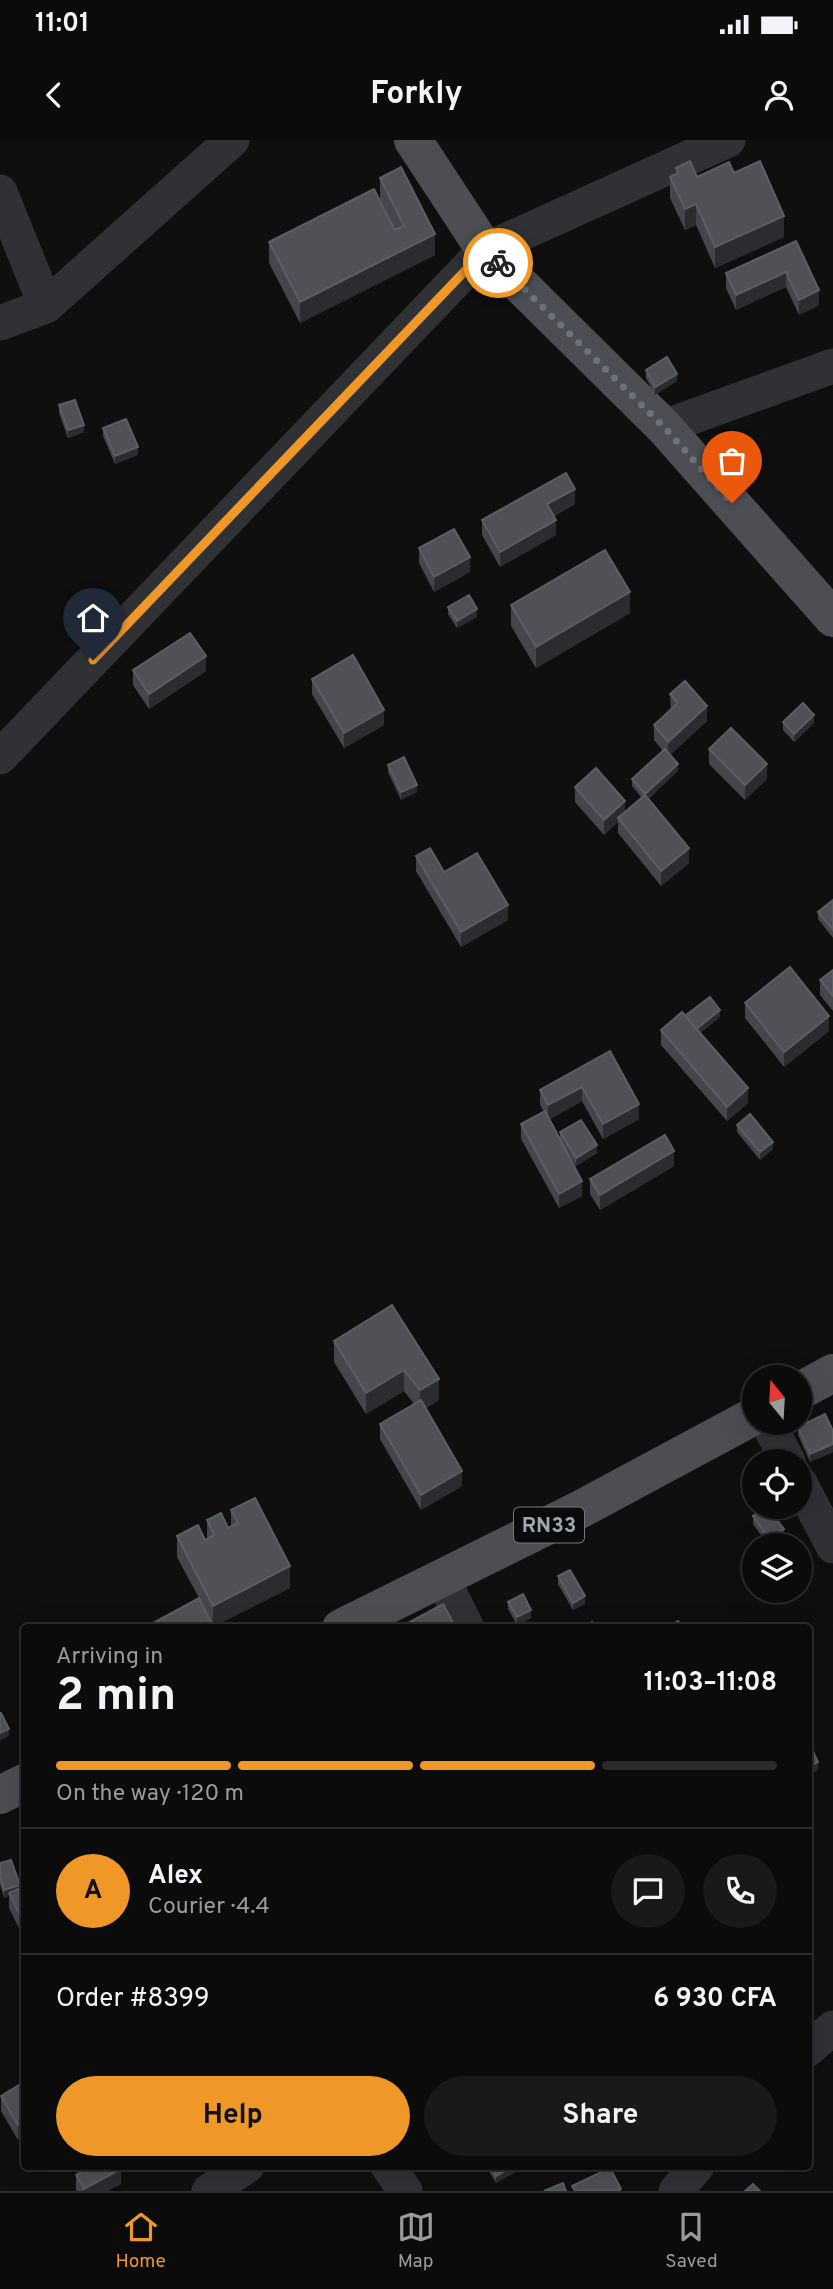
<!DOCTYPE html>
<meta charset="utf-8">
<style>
body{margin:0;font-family:Overpass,sans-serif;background:#19191a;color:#f1f3f6;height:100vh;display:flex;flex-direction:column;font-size:26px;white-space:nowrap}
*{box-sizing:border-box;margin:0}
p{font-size:23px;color:#9a9b9d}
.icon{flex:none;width:38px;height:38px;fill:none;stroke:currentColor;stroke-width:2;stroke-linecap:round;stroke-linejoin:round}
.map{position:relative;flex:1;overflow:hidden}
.drawer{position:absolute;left:21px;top:1484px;width:791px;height:546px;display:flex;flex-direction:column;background:#0b0b0c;border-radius:7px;box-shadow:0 7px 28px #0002,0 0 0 2px #2b2b2d}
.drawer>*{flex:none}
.needle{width:46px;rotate:342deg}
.buttons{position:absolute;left:742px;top:1225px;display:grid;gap:14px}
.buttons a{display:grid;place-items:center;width:70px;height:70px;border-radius:50%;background:#0b0b0c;box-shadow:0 7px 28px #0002,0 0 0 2px #2b2b2d;font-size:35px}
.pin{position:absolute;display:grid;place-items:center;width:60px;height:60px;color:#fff;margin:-72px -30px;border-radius:50% 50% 50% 0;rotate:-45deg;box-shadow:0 0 7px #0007}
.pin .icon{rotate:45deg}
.courier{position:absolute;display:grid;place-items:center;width:70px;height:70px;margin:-35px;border:5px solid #f09827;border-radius:50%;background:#fff;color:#222;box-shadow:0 2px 9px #0007}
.headline em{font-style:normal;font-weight:700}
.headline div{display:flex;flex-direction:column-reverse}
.headline{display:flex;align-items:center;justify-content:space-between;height:119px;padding:0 35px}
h1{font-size:46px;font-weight:700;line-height:52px}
.bar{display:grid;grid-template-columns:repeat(4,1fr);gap:10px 7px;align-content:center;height:84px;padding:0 35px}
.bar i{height:9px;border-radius:5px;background:#2b2b2d}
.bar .current{background:#f09827}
.bar p{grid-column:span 4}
.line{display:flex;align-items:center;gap:18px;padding:0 35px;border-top:2px solid #2b2b2d}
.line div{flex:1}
.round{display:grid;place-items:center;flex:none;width:74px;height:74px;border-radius:37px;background:#19191a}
.button{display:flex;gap:14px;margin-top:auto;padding:14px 35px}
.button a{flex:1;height:80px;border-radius:42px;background:#f09827;color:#111;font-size:28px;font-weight:700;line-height:80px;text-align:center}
.button a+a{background:#19191a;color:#f1f3f6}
.status{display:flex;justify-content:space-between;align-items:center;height:49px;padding:0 35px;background:#0b0b0c;direction:ltr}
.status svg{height:19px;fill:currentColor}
header{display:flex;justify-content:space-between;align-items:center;height:91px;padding:0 35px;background:#0b0b0c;font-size:32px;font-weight:700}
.tabs{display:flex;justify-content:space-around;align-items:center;height:98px;border-top:2px solid #2b2b2d;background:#0b0b0c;font-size:19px;color:#9a9b9d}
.tabs a{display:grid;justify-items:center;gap:4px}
.tabs .current{color:#f09827}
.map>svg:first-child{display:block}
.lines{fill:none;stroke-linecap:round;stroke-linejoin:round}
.street{stroke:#303135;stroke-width:35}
.primary{stroke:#4c4e54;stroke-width:38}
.wall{fill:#45464b}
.shaded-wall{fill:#2b2c2f}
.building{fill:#4f5156;stroke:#5b5e64;stroke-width:2}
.done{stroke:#6d7279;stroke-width:7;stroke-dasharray:0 12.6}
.route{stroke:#f09827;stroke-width:9}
.labels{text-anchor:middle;stroke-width:5;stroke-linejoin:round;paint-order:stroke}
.shield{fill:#0a0a0b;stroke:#73787f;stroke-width:2}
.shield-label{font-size:21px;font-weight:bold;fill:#a0a7b1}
</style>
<div class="status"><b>11:01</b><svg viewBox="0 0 49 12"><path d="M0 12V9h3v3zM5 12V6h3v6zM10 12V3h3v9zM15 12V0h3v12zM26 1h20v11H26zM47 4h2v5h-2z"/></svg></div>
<header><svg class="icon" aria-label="back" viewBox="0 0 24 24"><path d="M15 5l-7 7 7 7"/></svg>Forkly<svg class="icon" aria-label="person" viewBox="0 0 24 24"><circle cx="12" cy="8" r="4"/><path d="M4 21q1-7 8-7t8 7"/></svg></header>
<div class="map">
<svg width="833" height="2051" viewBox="0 0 833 2051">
<rect width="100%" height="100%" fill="#0f0f10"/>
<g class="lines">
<path class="street" d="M0 52 46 166
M0 183 46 166 232 0
M664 287 833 226
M0 617 485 110 728 0
M768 1283 788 1321
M800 1343 833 1406
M442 1438 467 1488
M808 1909 833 1888
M388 2026 405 2051
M209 2051 247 2026
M676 2051 697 2026"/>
<path class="primary" d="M413 0 485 110 664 287 833 478
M800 1251 833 1233
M341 1488 581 1369 754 1276
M0 1655 24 1643"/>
</g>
<path class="wall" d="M676 28 697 37 734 33 784 97 715 128 696 85 685 90 670 58V37L676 34Z
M380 38 435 115 300 183 269 123V102L396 90 380 59Z
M796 101 819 165 799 175 786 147 736 170 726 148V133Z
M646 230 677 241 655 255 646 238Z
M59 265 84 292 68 298 59 273Z
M103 288 138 315 115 324 103 296Z
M575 364 554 376 556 395 500 427 482 395V380Z
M419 408 470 432 434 452 419 423Z
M511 465 630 473 536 528 511 486Z
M448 467 477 477 457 488 448 474Z
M133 530 206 531 149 569 133 545Z
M312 539 384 585 344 608 312 554Z
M670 554 707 581 670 615 678 631 648 659 689 723 661 746 618 693V682L604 695 575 662V647L625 673 642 658 632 646V639L663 611 654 600V585L671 570Z
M783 582 814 583 794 602 783 590Z
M709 609 767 639 745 660 709 624Z
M388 625 417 652 401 660 388 632Z
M416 716 444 732 508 780 461 807 416 731Z
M833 760V798L818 779V772Z
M833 830V871L820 855V840Z
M745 863 829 891 784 927 745 878Z
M685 876 720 877 700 893 748 963 727 981 661 905V890Z
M610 911 639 979 603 999 582 961 550 979 560 998V992L597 1013 576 1026 566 1010 582 1056 559 1068 521 999V984L544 972 540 965V950Z
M737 985 773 1009 760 1020 737 992Z
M674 1026 600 1070 590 1054V1039Z
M392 1165 439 1260 426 1268 462 1346 421 1370 380 1299V1284L414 1264 404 1251 366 1274 334 1222V1201Z
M798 1287 833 1291V1312L810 1322 798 1295Z
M231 1370 290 1448 214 1486 177 1417V1396L205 1400 207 1399V1380L228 1388 231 1386Z
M753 1376 784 1396 771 1405H768L753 1384Z
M558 1436 585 1464 573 1470 558 1444Z
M508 1462 531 1478 517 1485 508 1469Z
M0 1723 20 1753 24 1763V1798L9 1768V1756L4 1758 0 1744Z
M24 1942 18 2000 1 1971V1956Z
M124 2026V2030L121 2031V2044L107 2051H77L76 2050V2035Z
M486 2026H526L496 2043Z"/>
<path class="shaded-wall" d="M696 64V85L685 90V69Z
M784 76V97L715 128V107Z
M435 94V115L300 183V162Z
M786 132V147L736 170V155Z
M819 150V165L799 175V160Z
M677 234V241L655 255V247Z
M84 285V292L68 298V290Z
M138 307V315L115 324V316Z
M575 349V364L547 379V364Z
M556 380V395L500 427V412Z
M470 417V432L434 452V437Z
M630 452V473L536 528V507Z
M477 469V477L457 488V481Z
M206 516V531L149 569V554Z
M707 566V581L668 617V602Z
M384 570V585L344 608V593Z
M814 575V583L794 602V594Z
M678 624V631L645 661V654Z
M767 624V639L745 660V645Z
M417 645V652L401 660V652Z
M625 661V676L618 678V682L604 695V680Z
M689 708V723L661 746V731Z
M508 765V780L461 807V792Z
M720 870V877L695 897V890Z
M829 876V891L784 927V912Z
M582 947V961L548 980V965Z
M748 948V963L727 981V967Z
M639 964V979L603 999V984Z
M773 1002V1009L760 1020V1012Z
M597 1005V1013L576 1026V1018Z
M674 1011V1026L600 1070V1055Z
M582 1041V1056L559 1068V1054Z
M404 1230V1251L366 1274V1253Z
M439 1239V1260L420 1272V1250Z
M833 1304V1312L810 1322V1314Z
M462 1331V1346L421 1370V1355Z
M784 1389V1396L771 1405H769V1399Z
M290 1426V1448L213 1487V1466Z
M585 1456V1464L573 1470V1463Z
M531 1470V1478L517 1485V1477Z
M9 1589V1596L0 1601V1593Z
M818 1622V1630L808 1635V1627Z
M20 1745V1753H9V1756L4 1758V1750Z
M24 1981V1996L18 2000V1985Z
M115 2026H124V2030L121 2031V2044L107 2051H84V2049Z
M513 2026H526L496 2043V2036Z"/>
<path class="building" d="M690 21 697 37 729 22 734 33 760 21 784 76 715 107 696 64 685 69 670 37 678 33 676 28Z
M401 27 435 94 300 162 269 102 374 49 395 90 404 86 380 38Z
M796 101 819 150 799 160 786 132 736 155 726 133Z
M667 217 677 234 655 247 646 230Z
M75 260 84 285 68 290 59 265Z
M126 279 138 307 115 316 103 288Z
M566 333 575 349 547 364 556 380 500 412 482 380Z
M454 389 470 417 434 437 419 408Z
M605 410 630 452 536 507 511 465Z
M469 455 477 469 457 481 448 467Z
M190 493 206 516 149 554 133 530Z
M353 515 384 570 344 593 312 539Z
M685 541 707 566 668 602 654 585 678 563 670 554Z
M803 563 814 575 794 594 783 582Z
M731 588 767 624 745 645 709 609Z
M665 609 678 624 645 654 632 639Z
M404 617 417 645 401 652 388 625Z
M596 628 625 661 604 680 575 647Z
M645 655 689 708 661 731 618 678Z
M430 708 444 732 477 713 508 765 461 792 416 716Z
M833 760V790L818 772Z
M790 827 829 876 784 912 745 863Z
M833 830V856L820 840Z
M710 857 720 870 696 889 685 876Z
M682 872 748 948 727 967 661 890Z
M610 911 639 964 603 984 582 947 548 965 540 950Z
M545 971 582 1041 559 1054 521 984Z
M750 974 773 1002 760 1012 737 985Z
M581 980 597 1005 576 1018 560 992Z
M665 995 674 1011 600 1055 590 1039Z
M392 1165 439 1239 420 1250 404 1230 366 1253 334 1201Z
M421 1260 462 1331 421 1355 380 1284Z
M825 1274 833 1291V1304L810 1314 798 1287Z
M255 1358 290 1426 213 1466 177 1396 198 1385 205 1400 214 1395 207 1380 221 1373 228 1388 238 1383 231 1370Z
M765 1367H767L784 1389 769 1399 753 1376Z
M570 1430 585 1456 573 1463 558 1436Z
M523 1454 531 1470 517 1477 508 1462Z
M199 1458 214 1488H144Z
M443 1464 456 1488H406L404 1485Z
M678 1481 683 1488H667Z
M592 1482 595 1488H582Z
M0 1573H1L9 1589 0 1593Z
M810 1605 818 1622 808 1627V1606Z
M11 1720 20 1745 4 1750 0 1736V1723Z
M18 1749 24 1763V1783L9 1753Z
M24 1942V1981L18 1985 1 1956Z
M92 2026H119L121 2029 84 2049 76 2035Z
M491 2026H513L496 2036Z
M610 2028 621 2049 618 2051H575L572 2046Z
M563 2043 566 2051H544Z
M753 2044 760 2051H745Z"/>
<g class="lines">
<path class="done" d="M498 123 664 287 732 363"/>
<path class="route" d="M93 520 485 110 498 123"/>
</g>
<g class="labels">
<rect class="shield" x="514" y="1367.5" width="70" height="35" rx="5"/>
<g class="shield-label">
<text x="549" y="1392">RN33</text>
</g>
</g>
</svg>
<div class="buttons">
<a><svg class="needle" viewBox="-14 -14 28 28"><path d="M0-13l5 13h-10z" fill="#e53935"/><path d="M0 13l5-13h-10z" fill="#9a9b9d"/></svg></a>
<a><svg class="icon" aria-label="locate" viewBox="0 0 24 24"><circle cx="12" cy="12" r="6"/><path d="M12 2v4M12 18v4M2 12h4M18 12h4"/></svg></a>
<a><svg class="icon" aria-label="layers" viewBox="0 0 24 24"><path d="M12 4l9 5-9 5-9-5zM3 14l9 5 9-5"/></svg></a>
</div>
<div class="pin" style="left:732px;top:363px;background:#ea580c"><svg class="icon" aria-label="bag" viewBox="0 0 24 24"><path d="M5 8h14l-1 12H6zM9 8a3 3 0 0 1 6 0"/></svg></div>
<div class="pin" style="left:93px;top:520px;background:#1f2937"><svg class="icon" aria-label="home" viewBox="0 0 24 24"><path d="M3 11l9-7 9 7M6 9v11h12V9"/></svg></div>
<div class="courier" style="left:498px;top:123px"><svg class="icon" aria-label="bike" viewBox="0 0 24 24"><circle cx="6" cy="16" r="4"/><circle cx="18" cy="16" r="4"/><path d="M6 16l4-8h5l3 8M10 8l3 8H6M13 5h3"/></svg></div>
<section class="drawer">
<div class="headline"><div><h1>2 min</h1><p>Arriving in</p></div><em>11:03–11:08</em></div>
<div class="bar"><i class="current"></i><i class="current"></i><i class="current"></i><i></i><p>On the way · 120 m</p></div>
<div class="line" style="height:126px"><b class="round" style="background:#f09827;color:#111">A</b><div><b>Alex</b><p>Courier · 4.4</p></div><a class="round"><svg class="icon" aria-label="chat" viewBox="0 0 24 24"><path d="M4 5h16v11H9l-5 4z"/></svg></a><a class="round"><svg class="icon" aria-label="phone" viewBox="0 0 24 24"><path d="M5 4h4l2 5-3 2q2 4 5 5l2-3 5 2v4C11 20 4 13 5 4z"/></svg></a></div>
<div class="line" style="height:91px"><div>Order #8399</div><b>6 930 CFA</b></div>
<div class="button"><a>Help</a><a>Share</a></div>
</section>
</div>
<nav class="tabs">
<a class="current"><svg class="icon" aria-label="home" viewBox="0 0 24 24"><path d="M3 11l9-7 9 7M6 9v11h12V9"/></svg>Home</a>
<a><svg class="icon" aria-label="map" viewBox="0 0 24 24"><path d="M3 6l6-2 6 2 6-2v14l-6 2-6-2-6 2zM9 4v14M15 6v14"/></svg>Map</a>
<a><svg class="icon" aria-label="saved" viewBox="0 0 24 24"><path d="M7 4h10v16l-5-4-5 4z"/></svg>Saved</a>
</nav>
